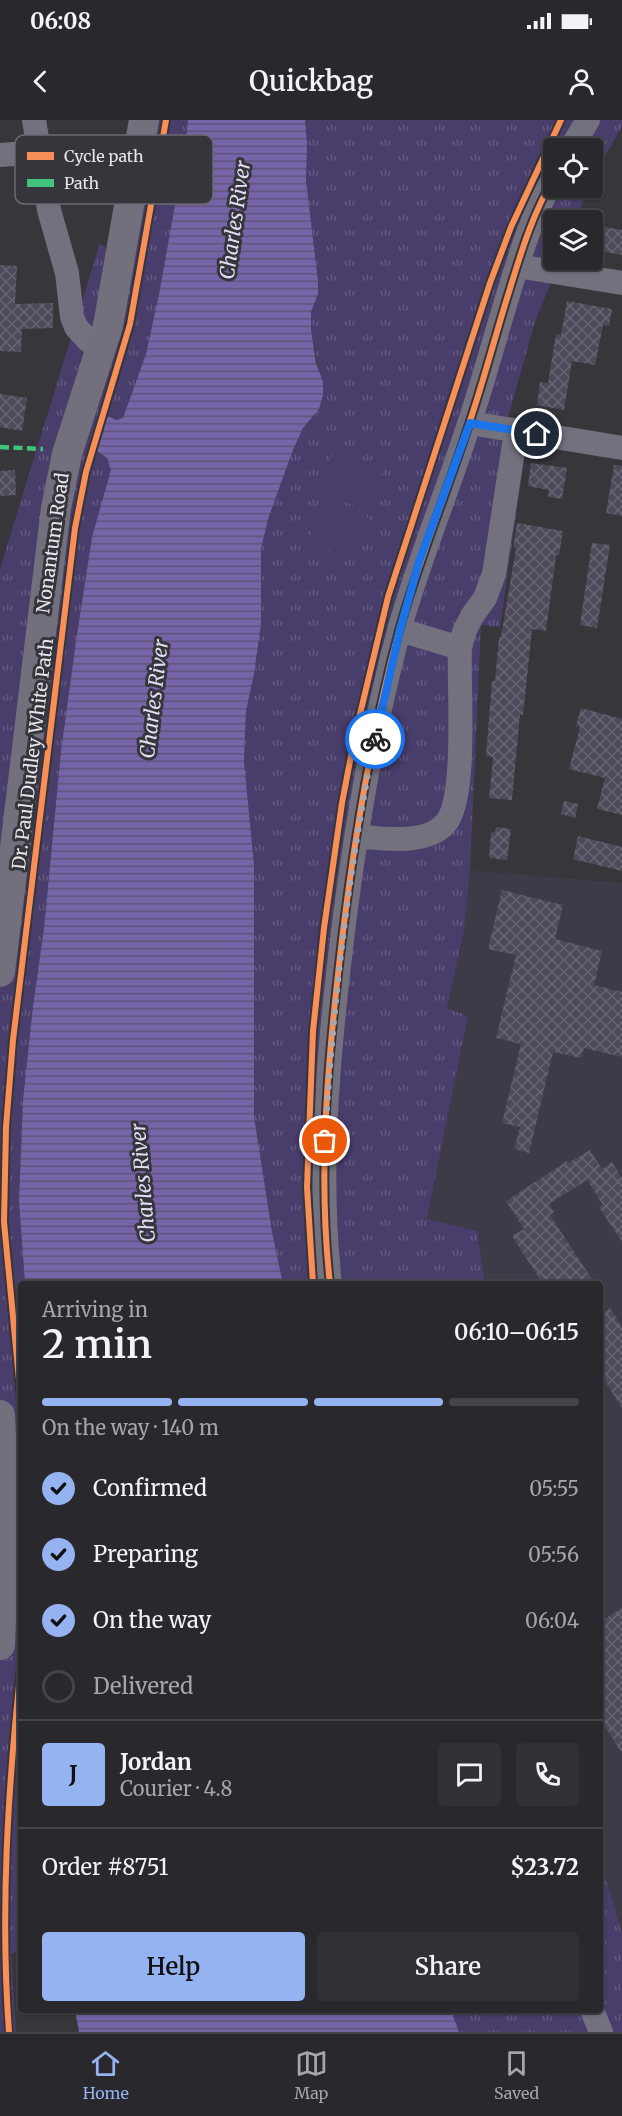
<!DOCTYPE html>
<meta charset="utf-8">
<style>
body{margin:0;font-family:Merriweather,serif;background:#313034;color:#f1f3f6;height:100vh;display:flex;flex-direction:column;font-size:22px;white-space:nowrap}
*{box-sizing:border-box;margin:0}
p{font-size:20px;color:#a5a6a9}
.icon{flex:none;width:33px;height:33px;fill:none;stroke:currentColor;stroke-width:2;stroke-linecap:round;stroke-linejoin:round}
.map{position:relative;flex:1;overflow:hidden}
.panel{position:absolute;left:18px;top:1161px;width:585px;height:732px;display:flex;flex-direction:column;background:#29282c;border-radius:6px;box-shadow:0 2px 4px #0004,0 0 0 2px #454448}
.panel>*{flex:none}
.buttons{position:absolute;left:543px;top:18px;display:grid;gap:12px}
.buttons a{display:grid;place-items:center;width:60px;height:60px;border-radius:6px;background:#29282c;box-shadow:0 2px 4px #0004,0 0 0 2px #454448;font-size:30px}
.pin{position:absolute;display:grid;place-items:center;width:51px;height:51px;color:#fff;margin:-26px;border:3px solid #fff;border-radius:50%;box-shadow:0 2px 6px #0007}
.courier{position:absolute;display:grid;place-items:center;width:60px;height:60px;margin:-30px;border:4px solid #1a73e8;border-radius:50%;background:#fff;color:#222;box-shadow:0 2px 8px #0007}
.headline em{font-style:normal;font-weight:600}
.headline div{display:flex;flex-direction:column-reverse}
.headline{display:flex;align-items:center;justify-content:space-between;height:102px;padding:0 24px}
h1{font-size:39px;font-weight:600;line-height:45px}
.bar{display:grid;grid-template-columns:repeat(4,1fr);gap:9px 6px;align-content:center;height:72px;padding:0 24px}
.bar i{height:8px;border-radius:4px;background:#454448}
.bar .on{background:#95b2f1}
.bar p{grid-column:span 4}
.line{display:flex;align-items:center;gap:15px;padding:0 24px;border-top:2px solid #454448}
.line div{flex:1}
.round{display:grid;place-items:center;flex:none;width:63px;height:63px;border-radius:6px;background:#313034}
ol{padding:0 24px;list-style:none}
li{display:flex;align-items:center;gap:18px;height:66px}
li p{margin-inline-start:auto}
li .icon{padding:6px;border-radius:50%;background:#95b2f1;color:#111;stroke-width:4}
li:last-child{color:#a5a6a9}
li i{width:33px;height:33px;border:3px solid #454448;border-radius:50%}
.button{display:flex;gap:12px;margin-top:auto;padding:12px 24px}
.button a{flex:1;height:69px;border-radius:6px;background:#95b2f1;color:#111;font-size:24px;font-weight:600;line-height:69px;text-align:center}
.button a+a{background:#313034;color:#f1f3f6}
.status{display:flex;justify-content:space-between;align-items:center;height:42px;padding:0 30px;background:#29282c;direction:ltr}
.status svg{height:16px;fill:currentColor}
header{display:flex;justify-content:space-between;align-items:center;height:78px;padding:0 24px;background:#29282c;font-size:27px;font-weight:600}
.dock{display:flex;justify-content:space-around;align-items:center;height:84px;border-top:2px solid #454448;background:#29282c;font-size:16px;color:#a5a6a9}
.dock a{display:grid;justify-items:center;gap:3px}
.dock .on{color:#95b2f1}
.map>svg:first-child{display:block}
.built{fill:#3d3b47}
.park{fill:url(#park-tufts)}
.pitch{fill:#493d6c}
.water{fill:url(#water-rules)}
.building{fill:url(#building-cross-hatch)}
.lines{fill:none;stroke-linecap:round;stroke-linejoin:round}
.minor{stroke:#73717e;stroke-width:24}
.major{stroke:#72707c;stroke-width:30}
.quiet{stroke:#40c37c;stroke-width:4.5;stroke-dasharray:9 4.5;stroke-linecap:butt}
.cycleway-casing{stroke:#36353c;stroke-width:10}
.cycleway{stroke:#f78f57;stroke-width:6}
.done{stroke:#a9a8ad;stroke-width:6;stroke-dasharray:0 10.8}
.route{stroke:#1a73e8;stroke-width:8}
.labels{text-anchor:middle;stroke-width:6;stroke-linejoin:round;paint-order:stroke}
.street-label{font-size:18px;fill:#e7e6eb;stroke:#36353c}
.water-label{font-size:20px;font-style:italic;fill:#e1def2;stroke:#36353c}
.key{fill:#36353c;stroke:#6b6a71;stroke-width:1.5}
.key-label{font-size:16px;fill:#e7e6eb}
</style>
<div class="status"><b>06:08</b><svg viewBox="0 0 49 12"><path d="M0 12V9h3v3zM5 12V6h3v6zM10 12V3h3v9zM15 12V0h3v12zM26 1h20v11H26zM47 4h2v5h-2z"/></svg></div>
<header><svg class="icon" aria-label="back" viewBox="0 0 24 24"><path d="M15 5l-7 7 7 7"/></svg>Quickbag<svg class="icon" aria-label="person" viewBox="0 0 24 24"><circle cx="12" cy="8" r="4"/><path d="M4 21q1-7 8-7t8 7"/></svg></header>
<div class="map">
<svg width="622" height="1912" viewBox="0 0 622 1912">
<defs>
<pattern id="park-tufts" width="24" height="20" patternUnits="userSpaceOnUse" patternTransform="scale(1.5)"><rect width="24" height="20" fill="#493d6c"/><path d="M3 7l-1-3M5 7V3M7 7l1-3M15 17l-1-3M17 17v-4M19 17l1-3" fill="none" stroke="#635981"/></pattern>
<pattern id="water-rules" width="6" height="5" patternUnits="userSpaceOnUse" patternTransform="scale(1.5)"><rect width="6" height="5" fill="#7664a8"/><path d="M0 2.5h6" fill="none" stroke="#5e5477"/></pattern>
<pattern id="building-cross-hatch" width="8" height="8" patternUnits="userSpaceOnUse" patternTransform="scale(1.5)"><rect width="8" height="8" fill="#4f4a5a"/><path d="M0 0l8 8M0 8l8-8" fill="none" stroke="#686472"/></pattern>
</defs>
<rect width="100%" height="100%" fill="#37363b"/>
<path class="built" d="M470 750 622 763V1813L600 1738V1164H485L477 1111 427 1099 468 897 447 888 464 811Z"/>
<path class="park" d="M144 0H188L186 23 160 169 146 234 123 299 116 300 109 296 107 338 112 350 92 417 76 521 61 631 44 808 33 886 23 980 19 1081 25 1164H21V1830L11 1834 16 1912H0V449L100 123 120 139Z
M305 0H622V6L593 58 592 28H554V68H589L575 100H554V140H560L536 199 501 322 526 327 500 507 481 505 470 750 464 811 447 888 468 896 427 1099 477 1111 485 1164H283L272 1112 254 996V766L244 642 245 615 246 591 254 554 261 504V429L268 399 293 330 303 308 319 289V252L311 209V192L318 174V161L306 60 307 22Z
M600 1738 622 1813V1912H459L451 1890H600Z"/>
<path class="pitch" d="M332 334 383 349 371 390 320 375Z
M320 383 369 398 357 438 308 423Z"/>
<path class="water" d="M188 0H305L307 22 306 60 318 161V174L311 192V209L316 243 323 262V275L319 289 303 308 293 330 268 399 261 429V504L254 554 246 591 245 615 244 642 254 745V996L272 1112 283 1164H25L19 1081 23 980 33 886 44 808 61 631 76 521 92 417 111 350 107 338 96 330 108 296 116 300 123 298 146 234 160 169 186 23Z
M75 1890H451L459 1912H79Z"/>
<path class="building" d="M600 106 622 110V135L595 130Z
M0 145 17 146 15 184 53 183V208L22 209 21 232 0 231Z
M567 181 612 189 609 206 603 205 595 245 572 241 564 290 537 285 540 262 548 263 556 214 561 215Z
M0 274 27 278 22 311 0 307Z
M531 343 567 348 562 379 548 377 549 370 528 366Z
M614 345 622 346V396L606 393Z
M15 350 16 375 0 376V351Z
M517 403 563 411 559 435H556L546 511 532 509 523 595 520 594 512 680 489 678 493 637 486 636 492 561H495L499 517H501L516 428H513Z
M592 423 610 425 597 508 580 505Z
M581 588 622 599V695L597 689 605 658 569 649 580 607 576 606Z
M564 681 578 684 575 698 561 694Z
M496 707 511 709 507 740 489 738 491 712 495 713Z
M578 716 622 727V751L573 739Z
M502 770 563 785 555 819 602 831 594 865 622 872V937L584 928 581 938 553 932 529 1033 514 1029 520 1007 502 1003 521 924 496 918 516 835 488 829Z
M590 1030 602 1049 612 1042 622 1058V1122L599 1087 603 1085 587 1060 549 1084 554 1092 550 1095 595 1164H543L512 1116 524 1109 506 1081 567 1041 568 1043Z
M610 1188 622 1207V1288L600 1253V1195Z
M622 1488V1633L600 1599V1502Z"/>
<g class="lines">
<path class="minor" d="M34 0 49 90 67 153 72 197 76 207 88 220 101 230
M571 28 588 0
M0 35 39 32
M517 146 622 163
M470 303 622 328
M400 510 460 528
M357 716C381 719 426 725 445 704 468 680 458 564 460 528L464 512 472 496 485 478 494 454 516 311
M330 1164C318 1058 327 950 339 845 352 731 370 617 400 507 420 437 448 370 470 301 484 259 495 217 508 175 520 136 532 94 554 58
M592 1890 601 1912"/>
<path class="major" d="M0 852 56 388 67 334 108 206 144 0
M0 1295 5 1406 0 1525"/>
<path class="quiet" d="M0 327 43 329"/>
<defs>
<path id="cycleway" d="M313 1164 307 1067 313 911 324 808 342 683 355 615 388 477 490 163 511 107 561 0
M330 1164C318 1058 327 950 339 845 352 731 370 617 400 507 420 437 448 370 470 301 484 259 495 217 508 175 520 136 532 94 554 58
M21 1281 4 1102 6 1007 13 920 75 408 86 352 130 204 166 0
M9 1912C0 1790 8 1667 21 1546"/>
</defs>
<use href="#cycleway" class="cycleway-casing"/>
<use href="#cycleway" class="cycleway"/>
</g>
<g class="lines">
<path class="done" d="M325 1021C333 886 348 752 375 619"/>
<path class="route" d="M375 619 400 510 419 442 470 303 537 314"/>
</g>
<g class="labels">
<g class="street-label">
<text transform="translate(53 423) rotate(-82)" y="6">Nonantum Road</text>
<text transform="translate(33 634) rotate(-83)" y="6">Dr. Paul Dudley White Path</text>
</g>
<g class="water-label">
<text transform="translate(235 100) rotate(-82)" y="7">Charles River</text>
<text transform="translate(154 579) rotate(-83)" y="7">Charles River</text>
<text transform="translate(143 1063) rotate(-95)" y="7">Charles River</text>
</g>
</g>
<rect x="15" y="15" width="198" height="69" rx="9" class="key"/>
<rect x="27" y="32" width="27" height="8" fill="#f78f57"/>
<rect x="27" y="59" width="27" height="8" fill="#40c37c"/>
<g class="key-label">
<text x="64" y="42">Cycle path</text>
<text x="64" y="69">Path</text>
</g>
</svg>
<div class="buttons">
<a><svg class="icon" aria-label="locate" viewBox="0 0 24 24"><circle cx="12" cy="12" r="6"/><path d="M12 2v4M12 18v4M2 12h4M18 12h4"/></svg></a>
<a><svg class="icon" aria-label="layers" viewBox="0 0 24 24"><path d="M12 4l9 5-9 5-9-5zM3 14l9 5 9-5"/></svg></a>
</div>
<div class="pin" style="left:325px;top:1021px;background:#ea580c"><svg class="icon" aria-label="bag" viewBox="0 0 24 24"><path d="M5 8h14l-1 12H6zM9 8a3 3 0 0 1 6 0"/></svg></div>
<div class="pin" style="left:537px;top:314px;background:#1f2937"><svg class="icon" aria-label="home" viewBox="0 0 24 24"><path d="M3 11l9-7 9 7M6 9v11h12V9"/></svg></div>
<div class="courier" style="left:375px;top:619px"><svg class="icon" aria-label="bike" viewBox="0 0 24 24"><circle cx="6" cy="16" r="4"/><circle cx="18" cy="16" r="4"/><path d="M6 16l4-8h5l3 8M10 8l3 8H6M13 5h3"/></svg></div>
<section class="panel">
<div class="headline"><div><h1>2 min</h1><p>Arriving in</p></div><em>06:10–06:15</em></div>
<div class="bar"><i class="on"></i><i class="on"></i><i class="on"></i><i></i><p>On the way · 140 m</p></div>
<ol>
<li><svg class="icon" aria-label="check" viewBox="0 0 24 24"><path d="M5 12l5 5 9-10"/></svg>Confirmed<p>05:55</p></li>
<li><svg class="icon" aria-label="check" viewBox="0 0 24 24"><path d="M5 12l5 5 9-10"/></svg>Preparing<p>05:56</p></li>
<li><svg class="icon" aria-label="check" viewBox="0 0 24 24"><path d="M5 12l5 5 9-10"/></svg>On the way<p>06:04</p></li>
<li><i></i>Delivered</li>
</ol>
<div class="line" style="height:108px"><b class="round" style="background:#95b2f1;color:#111">J</b><div><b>Jordan</b><p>Courier · 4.8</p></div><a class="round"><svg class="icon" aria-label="chat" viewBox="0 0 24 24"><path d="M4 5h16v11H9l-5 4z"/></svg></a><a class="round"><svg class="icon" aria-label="phone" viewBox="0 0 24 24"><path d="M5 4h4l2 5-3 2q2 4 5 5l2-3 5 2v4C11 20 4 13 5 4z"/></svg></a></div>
<div class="line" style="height:78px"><div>Order #8751</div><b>$23.72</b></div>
<div class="button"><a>Help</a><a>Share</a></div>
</section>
</div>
<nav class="dock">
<a class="on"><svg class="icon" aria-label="home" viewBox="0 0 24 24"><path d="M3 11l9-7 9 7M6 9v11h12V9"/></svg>Home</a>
<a><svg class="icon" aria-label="map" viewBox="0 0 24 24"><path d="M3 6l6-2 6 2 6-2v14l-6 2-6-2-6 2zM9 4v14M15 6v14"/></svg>Map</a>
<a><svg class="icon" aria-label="saved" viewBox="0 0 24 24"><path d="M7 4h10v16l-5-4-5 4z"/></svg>Saved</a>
</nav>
